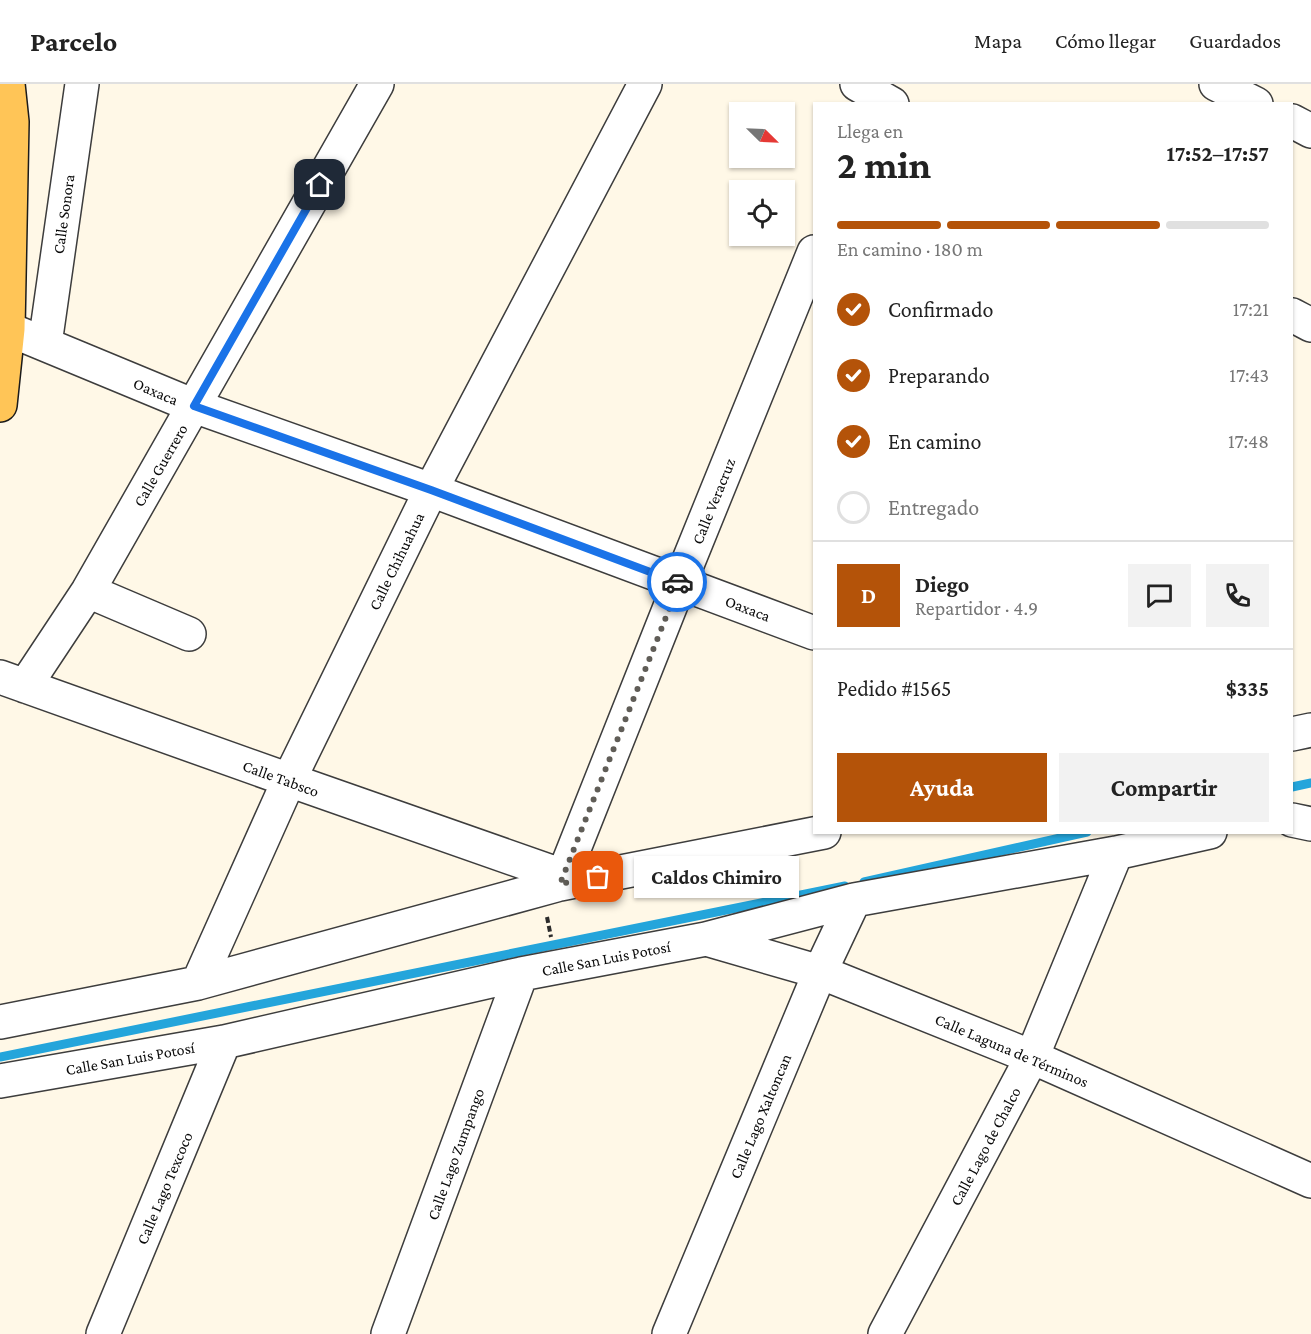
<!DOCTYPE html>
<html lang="es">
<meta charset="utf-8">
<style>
body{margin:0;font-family:"Crimson Pro",serif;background:#f2f2f2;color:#222;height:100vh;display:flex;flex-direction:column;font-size:22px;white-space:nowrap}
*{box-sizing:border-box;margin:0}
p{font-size:20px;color:#767676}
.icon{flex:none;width:33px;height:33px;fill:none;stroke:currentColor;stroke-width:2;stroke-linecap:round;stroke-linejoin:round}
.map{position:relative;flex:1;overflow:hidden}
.panel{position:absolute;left:813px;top:18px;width:480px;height:732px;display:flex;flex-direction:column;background:#fff;border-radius:0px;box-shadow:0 2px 4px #0004}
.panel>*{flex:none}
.needle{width:39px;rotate:114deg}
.buttons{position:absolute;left:729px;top:18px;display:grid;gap:12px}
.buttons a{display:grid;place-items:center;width:66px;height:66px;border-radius:0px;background:#fff;box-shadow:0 2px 4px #0004;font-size:30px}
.pin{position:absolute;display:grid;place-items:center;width:51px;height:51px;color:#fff;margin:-26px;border-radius:12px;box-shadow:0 3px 9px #0006}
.courier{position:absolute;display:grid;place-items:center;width:60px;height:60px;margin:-30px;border:4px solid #1a73e8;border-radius:50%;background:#fff;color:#222;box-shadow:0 2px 8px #0007}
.bubble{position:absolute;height:42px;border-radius:0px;background:#fff;box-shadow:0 2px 4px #0004;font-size:20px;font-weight:700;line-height:42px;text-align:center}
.headline em{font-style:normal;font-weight:700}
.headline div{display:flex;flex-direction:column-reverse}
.headline{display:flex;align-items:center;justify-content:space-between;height:102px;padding:0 24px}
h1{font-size:39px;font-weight:700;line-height:45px}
.bar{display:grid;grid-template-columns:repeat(4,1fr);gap:9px 6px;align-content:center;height:72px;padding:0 24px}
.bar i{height:8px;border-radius:4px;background:#e0e0e0}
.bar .active{background:#b45309}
.bar p{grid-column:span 4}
.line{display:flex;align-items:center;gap:15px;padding:0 24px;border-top:2px solid #e0e0e0}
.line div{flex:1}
.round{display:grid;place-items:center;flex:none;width:63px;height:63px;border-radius:0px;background:#f2f2f2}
ol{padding:0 24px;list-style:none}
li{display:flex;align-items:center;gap:18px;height:66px}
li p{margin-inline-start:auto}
li .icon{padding:6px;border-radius:50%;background:#b45309;color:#fff;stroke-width:4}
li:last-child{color:#767676}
li i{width:33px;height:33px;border:3px solid #e0e0e0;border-radius:50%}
.cta{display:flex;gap:12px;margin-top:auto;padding:12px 24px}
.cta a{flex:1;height:69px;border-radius:0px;background:#b45309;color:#fff;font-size:24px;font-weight:700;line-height:69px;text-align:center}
.cta a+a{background:#f2f2f2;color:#222}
header{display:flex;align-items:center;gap:36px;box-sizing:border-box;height:84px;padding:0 30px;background:#fff;border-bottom:2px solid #e0e0e0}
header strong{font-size:28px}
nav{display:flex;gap:33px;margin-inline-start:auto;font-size:21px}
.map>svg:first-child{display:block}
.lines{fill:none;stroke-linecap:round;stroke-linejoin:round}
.stream{stroke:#24a5db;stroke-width:9}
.minor-casing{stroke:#3d3d3d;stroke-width:36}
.major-casing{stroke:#1b1b1b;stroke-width:36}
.path{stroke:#2c2c2c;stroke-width:4;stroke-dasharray:6 3;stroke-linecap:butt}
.minor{stroke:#fff;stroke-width:33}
.major{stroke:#ffc557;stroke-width:33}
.done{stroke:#605d57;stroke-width:6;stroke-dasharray:0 10.8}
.route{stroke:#1a73e8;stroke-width:8}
.labels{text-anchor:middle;stroke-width:6;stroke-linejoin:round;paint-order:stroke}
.street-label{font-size:16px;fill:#0a0a0a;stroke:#fff}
</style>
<header>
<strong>Parcelo</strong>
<nav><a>Mapa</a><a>Cómo llegar</a><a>Guardados</a></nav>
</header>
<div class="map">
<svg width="1311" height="1250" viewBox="0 0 1311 1250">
<rect width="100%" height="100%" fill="#fff8e7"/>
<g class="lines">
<path class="stream" d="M1292 703 1311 699
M864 798 1087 748
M0 973 845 802"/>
<defs>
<path id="minor" d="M857 0 892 20
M1216 0 1256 20
M1292 37 1311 47
M1292 231 1311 241
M8 245 194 322 431 406 814 549
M45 260 82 0
M88 507 189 550
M0 593 289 696 563 792
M25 602 88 507 377 0
M1292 650 1311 646
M1292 736 1311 740
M560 800 680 498 814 168
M706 855 820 888 1032 973 1311 1097
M198 899 289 696 431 406 645 0
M0 938 198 899 560 800 824 748
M0 997 224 958 521 890 706 855 854 816 1116 769 1210 748
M103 1250 224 958
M388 1250 521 890
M669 1250 820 888 854 816
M885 1250 1032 973 1116 769"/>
<path id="major" d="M0 321 8 245 12 38 8 0"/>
</defs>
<use href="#minor" class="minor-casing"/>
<use href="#major" class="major-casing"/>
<path class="path" d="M547 833 551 853"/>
<use href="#minor" class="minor"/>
<use href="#major" class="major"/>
</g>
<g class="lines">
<path class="done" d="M598 793 560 800 680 498H677"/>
<path class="route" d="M320 101 194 322 431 406 677 498"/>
</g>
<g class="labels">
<g class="street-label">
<text transform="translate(63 130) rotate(-82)" y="6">Calle Sonora</text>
<text transform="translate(156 307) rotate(23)" y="6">Oaxaca</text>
<text transform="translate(160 381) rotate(-60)" y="6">Calle Guerrero</text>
<text transform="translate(713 417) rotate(-68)" y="6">Calle Veracruz</text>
<text transform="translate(396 477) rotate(-64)" y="6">Calle Chihuahua</text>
<text transform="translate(748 524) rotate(21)" y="6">Oaxaca</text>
<text transform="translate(281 694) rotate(20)" y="6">Calle Tabsco</text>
<text transform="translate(606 874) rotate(-11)" y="6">Calle San Luis Potosí</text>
<text transform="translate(1012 966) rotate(23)" y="6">Calle Laguna de Términos</text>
<text transform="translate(130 974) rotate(-10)" y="6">Calle San Luis Potosí</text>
<text transform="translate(760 1032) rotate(-67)" y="6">Calle Lago Xaltoncan</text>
<text transform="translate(985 1062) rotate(-62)" y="6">Calle Lago de Chalco</text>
<text transform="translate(455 1070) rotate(-70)" y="6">Calle Lago Zumpango</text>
<text transform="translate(164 1104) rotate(-67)" y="6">Calle Lago Texcoco</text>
</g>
</g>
</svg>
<div class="buttons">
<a><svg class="needle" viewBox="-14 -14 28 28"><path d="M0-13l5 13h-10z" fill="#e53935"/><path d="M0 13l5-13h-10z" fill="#767676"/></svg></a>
<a><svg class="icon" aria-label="locate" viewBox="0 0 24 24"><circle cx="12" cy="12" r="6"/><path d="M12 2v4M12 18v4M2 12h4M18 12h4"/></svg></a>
</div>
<div class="pin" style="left:598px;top:793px;background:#ea580c"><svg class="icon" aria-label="bag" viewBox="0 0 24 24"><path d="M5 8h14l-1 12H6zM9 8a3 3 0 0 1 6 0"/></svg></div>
<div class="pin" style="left:320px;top:101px;background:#1f2937"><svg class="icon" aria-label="home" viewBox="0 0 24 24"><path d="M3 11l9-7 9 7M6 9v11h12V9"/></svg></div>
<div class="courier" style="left:677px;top:498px"><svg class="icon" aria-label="car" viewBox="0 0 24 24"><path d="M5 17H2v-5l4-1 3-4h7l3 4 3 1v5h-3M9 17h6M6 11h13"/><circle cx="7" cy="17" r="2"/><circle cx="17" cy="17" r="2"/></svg></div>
<div class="bubble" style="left:634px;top:772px;width:165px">Caldos Chimiro</div>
<section class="panel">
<div class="headline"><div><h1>2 min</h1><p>Llega en</p></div><em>17:52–17:57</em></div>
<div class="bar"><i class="active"></i><i class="active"></i><i class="active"></i><i></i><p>En camino · 180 m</p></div>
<ol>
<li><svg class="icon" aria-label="check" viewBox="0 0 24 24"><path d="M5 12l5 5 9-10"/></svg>Confirmado<p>17:21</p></li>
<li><svg class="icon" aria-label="check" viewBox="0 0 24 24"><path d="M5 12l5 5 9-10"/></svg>Preparando<p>17:43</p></li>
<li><svg class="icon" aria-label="check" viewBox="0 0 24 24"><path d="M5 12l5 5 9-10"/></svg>En camino<p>17:48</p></li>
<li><i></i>Entregado</li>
</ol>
<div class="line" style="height:108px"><b class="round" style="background:#b45309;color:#fff">D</b><div><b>Diego</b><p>Repartidor · 4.9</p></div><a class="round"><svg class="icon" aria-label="chat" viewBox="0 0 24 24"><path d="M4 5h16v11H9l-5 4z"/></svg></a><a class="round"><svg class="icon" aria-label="phone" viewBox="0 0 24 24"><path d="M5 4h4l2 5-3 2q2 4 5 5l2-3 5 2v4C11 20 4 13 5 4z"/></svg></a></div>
<div class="line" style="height:78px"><div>Pedido #1565</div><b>$335</b></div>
<div class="cta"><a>Ayuda</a><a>Compartir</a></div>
</section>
</div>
